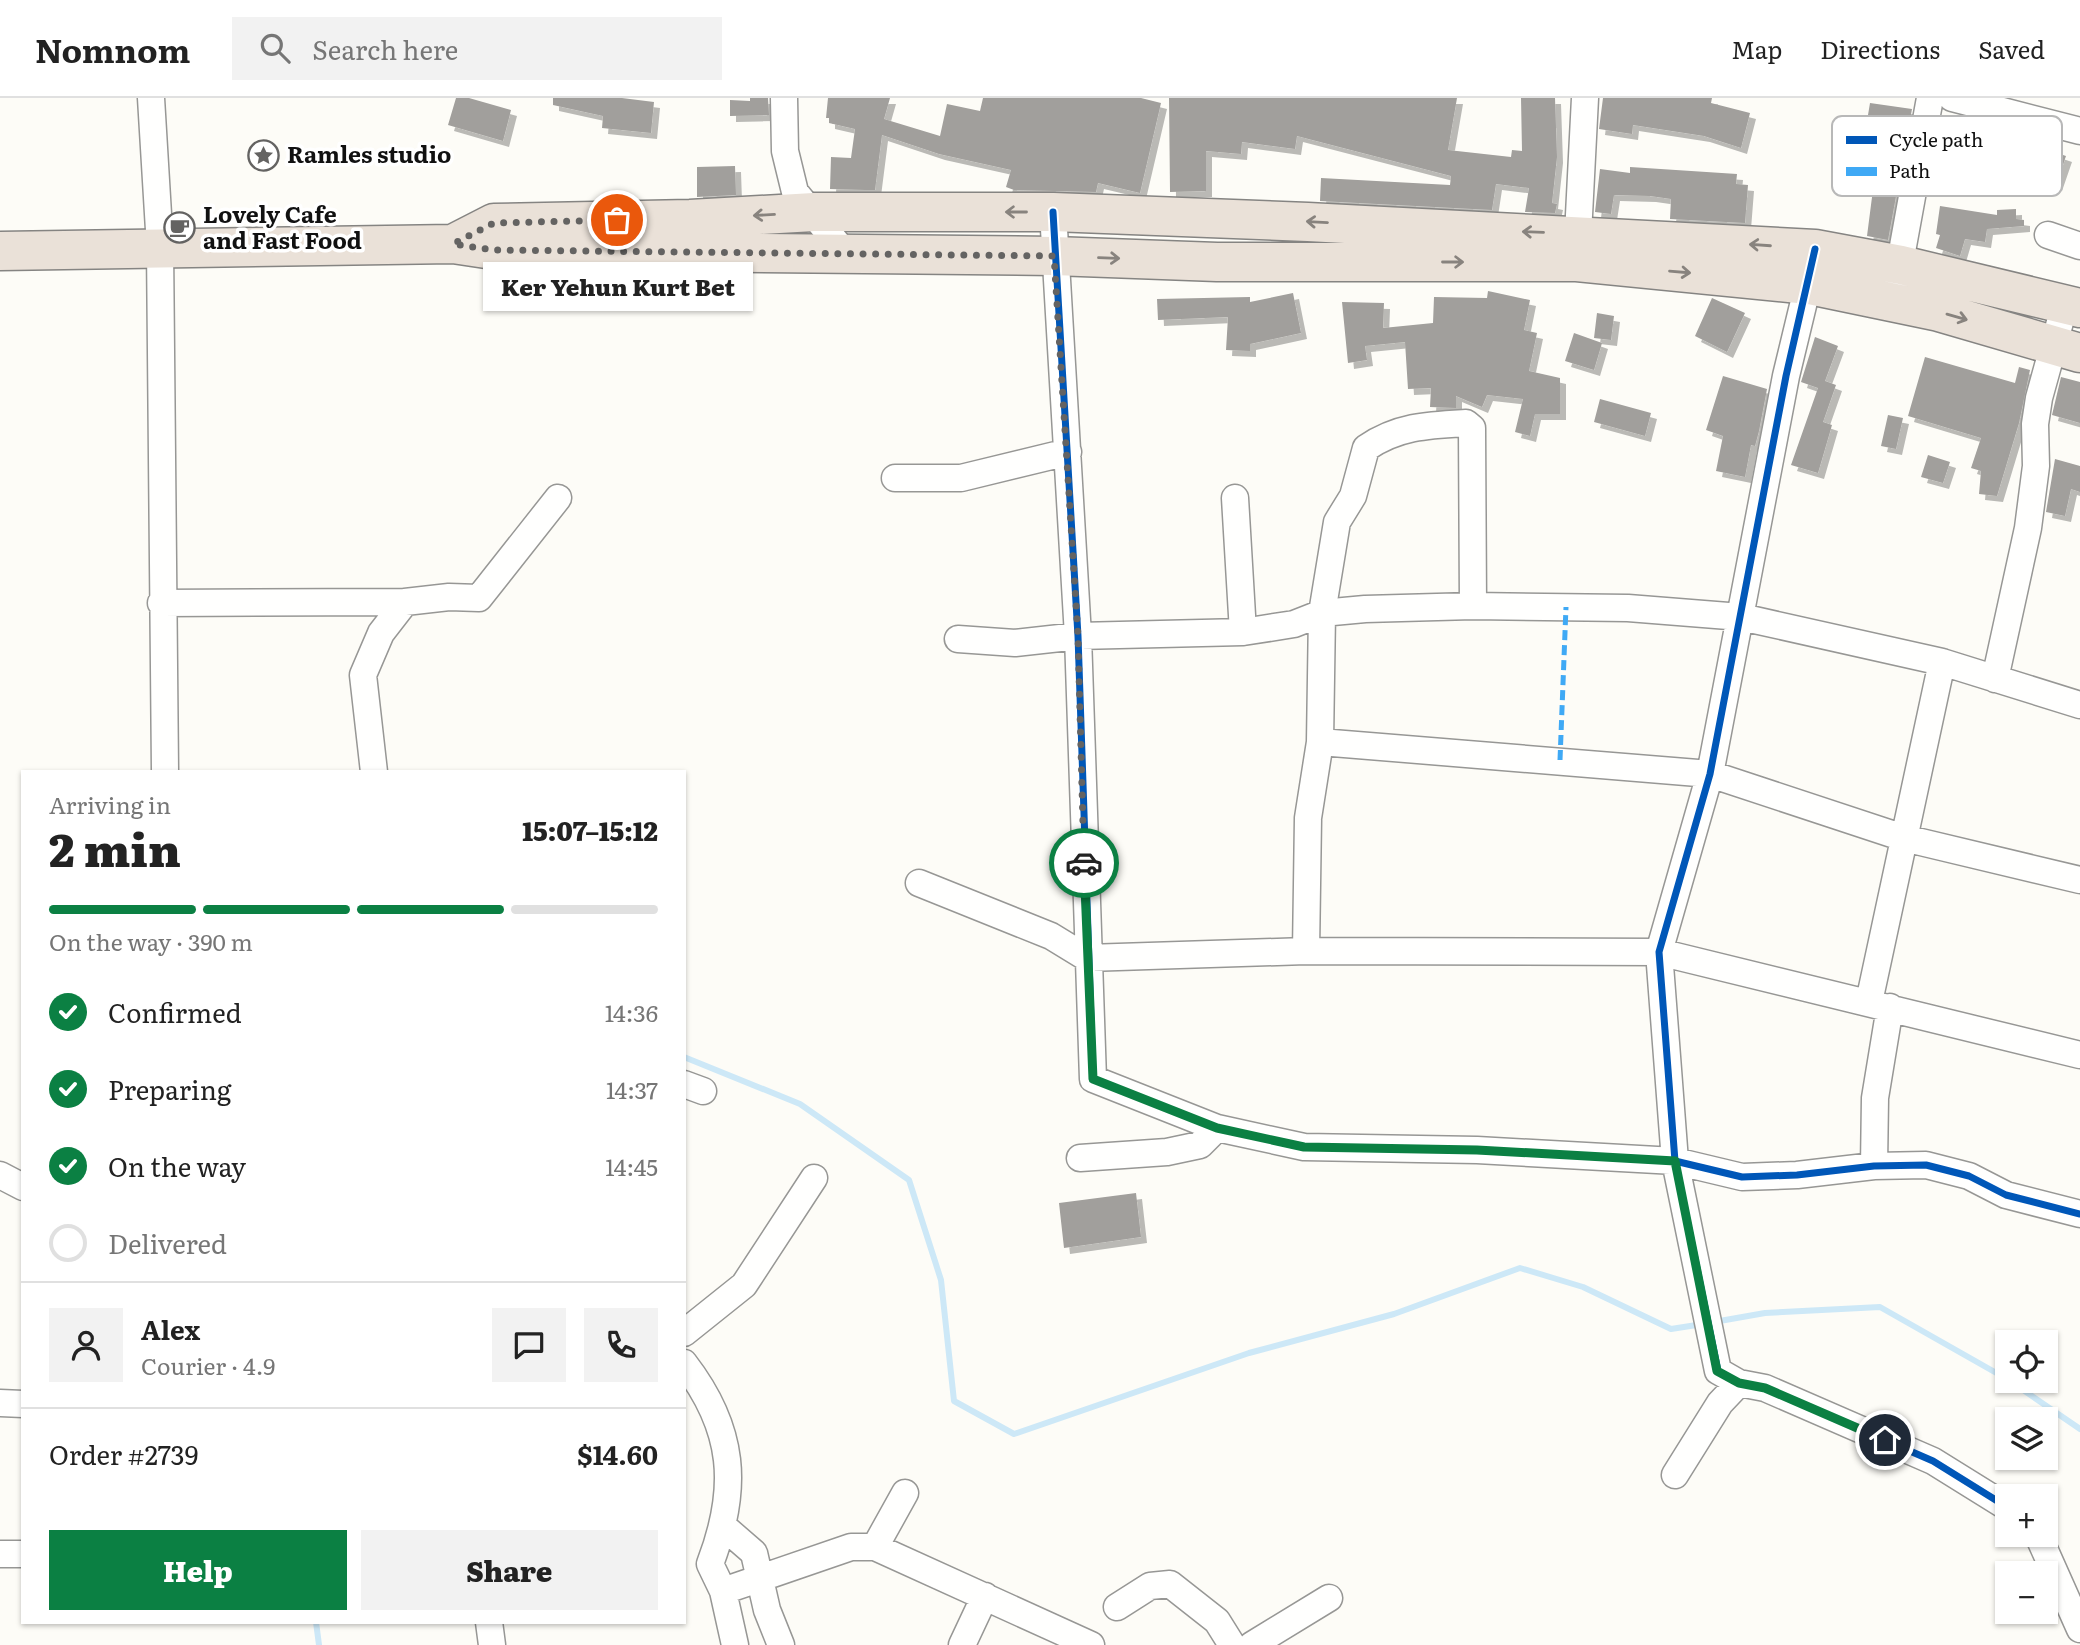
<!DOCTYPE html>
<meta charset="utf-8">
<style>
body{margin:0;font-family:Literata,serif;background:#f2f2f2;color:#222;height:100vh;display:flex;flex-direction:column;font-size:26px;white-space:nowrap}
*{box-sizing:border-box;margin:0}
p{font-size:23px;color:#767676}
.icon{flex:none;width:38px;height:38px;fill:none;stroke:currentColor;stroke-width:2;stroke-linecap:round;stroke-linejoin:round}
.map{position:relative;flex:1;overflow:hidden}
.details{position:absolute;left:21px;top:672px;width:665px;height:854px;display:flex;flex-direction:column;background:#fff;border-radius:0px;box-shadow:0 2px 5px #0004}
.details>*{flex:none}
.buttons{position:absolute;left:1995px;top:1232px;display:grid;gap:14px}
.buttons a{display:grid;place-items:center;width:63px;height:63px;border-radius:0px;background:#fff;box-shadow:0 2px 5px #0004;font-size:35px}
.pin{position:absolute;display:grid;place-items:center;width:60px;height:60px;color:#fff;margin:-30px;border:4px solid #fff;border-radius:50%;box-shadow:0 2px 7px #0007}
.courier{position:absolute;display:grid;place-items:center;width:70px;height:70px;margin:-35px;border:5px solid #0b8043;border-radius:50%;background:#fff;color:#222;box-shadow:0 2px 9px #0007}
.bubble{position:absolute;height:49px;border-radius:0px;background:#fff;box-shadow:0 2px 5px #0004;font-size:23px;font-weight:800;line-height:49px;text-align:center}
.overview em{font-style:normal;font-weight:800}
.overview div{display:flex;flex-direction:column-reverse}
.overview{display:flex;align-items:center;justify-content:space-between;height:119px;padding:0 28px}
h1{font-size:46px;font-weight:800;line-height:52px}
.bar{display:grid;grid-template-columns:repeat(4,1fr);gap:10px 7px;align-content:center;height:84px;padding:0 28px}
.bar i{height:9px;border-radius:5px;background:#e0e0e0}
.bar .on{background:#0b8043}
.bar p{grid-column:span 4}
.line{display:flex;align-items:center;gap:18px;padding:0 28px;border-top:2px solid #e0e0e0}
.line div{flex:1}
.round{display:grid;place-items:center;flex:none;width:74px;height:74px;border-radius:0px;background:#f2f2f2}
ol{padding:0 28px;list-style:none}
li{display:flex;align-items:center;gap:21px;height:77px}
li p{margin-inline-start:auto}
li .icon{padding:7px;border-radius:50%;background:#0b8043;color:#fff;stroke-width:4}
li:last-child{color:#767676}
li i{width:38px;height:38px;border:4px solid #e0e0e0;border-radius:50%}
.action{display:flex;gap:14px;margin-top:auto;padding:14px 28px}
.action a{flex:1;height:80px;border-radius:0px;background:#0b8043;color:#fff;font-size:28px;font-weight:800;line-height:80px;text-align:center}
.action a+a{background:#f2f2f2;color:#222}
header{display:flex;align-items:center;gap:42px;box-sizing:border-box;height:98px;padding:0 35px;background:#fff;border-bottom:2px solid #e0e0e0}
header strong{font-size:33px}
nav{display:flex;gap:38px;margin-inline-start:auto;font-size:24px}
.search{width:490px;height:63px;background:#f2f2f2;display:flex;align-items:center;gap:18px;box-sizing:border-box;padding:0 24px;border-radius:0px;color:#767676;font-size:26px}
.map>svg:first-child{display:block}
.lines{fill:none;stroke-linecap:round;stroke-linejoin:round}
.stream{stroke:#cde8f7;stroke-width:6}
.building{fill:#a19f9c;filter:url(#shadow)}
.minor-casing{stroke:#979795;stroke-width:29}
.highway-casing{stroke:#858482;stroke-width:41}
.minor{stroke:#fffffe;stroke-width:26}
.highway{stroke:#eae1d8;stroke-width:38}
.quiet{stroke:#3fa9f5;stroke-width:5;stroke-dasharray:10 5;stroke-linecap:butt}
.cycleway-casing{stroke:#fff;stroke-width:11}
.cycleway{stroke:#0057b8;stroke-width:7}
.oneway{stroke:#88837e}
.done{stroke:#646362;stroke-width:7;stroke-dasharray:0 12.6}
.route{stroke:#0b8043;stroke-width:9}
.labels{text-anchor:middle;stroke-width:7;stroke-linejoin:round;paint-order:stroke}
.poi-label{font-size:23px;font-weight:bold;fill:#111;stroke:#fff;text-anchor:start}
.key{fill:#fff;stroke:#b8b8b8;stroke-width:2}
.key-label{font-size:19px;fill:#111}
</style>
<header>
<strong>Nomnom</strong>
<div class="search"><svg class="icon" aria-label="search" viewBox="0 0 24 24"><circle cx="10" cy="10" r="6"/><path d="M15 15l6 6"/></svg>Search here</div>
<nav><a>Map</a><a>Directions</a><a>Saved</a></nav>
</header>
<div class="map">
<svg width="2080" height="1547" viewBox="0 0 2080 1547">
<defs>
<filter id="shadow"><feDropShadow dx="6" dy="6" stdDeviation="0" flood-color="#0004"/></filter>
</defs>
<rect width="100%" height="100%" fill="#fdfcf7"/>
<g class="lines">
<path class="stream" d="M684 959 800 1006 909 1082 941 1182 954 1303 1014 1336 1249 1255 1394 1216 1520 1170 1583 1189 1671 1231 1703 1226
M1714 1224 1765 1215 1880 1209 2007 1281
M2010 1283 2080 1331
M316 1524 319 1547"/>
</g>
<path class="building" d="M456 0H469L511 12 503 43 448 27Z
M553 0H622L654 4 651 35 602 30 603 18 553 7Z
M750 0H768L769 17 730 18V2L750 3Z
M828 0H890L884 21 940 38 947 6 980 13 983 0H1141L1161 5 1140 95 1098 85 1096 94 1014 92 1006 89 1011 72 939 56 882 37 875 92H866L830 91 831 59 851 60 855 31 829 25V20H826Z
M1169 0H1457L1448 52 1511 59 1512 52 1522 53 1521 0H1555L1557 59 1552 105 1557 106 1555 115 1525 114 1529 90 1496 86 1492 112 1320 103 1321 80 1450 87 1451 78 1297 38 1295 51 1242 44 1241 56 1206 53V93L1170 94Z
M1603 0H1712L1711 5 1750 15 1741 50 1704 38 1633 27 1632 36 1599 31Z
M1870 5 1912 11 1888 142 1867 138 1880 37 1865 35Z
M1961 22 1998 34 2000 29 2033 37 2030 46 2066 58 2056 87 2004 70 2000 84 1948 66Z
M735 68 736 97 697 99V69Z
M1630 69 1737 76 1736 86 1748 87 1745 125 1670 121 1671 101 1650 98 1614 97 1611 116 1595 114 1600 71 1630 75Z
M1940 108 1997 117V112L2016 111V121L2024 122V128L1987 131 1985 144 1965 141 1960 158 1936 150 1940 137 1936 136Z
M1488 193 1530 202 1524 232 1537 235 1529 273 1560 280V316H1535L1530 338 1515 334 1523 301 1487 297 1482 309 1456 298V310L1430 309 1431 290 1408 291 1405 244 1365 248 1367 262 1348 265 1342 204 1384 205 1383 230 1433 225 1434 199 1487 200Z
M1293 195 1301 235 1250 246V253L1226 252 1228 219 1158 222 1157 201 1250 199V204Z
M1712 200 1745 215 1727 254 1695 238Z
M1597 215 1614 218 1611 242 1594 240Z
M1574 235 1602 245 1594 272 1565 263Z
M1815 239 1838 248 1825 283 1836 287 1823 324 1832 327 1818 375 1791 367 1818 290 1801 284Z
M1925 259 2015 285 2019 269 2030 272 2019 325 1997 398 1979 396 1981 373 1971 370 1981 340 1908 318Z
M1723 278 1767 291 1759 333 1755 348 1751 347 1745 379 1716 373 1723 338 1706 332Z
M2061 279 2080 284V325L2052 317Z
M1600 301 1651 315 1645 338 1594 324Z
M1888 317 1903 320 1896 351 1881 348Z
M1928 357 1950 364 1943 385 1921 379Z
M2055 361 2080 368V394L2071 391 2065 418 2046 414Z
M1136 1095 1141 1139 1064 1150 1059 1105Z"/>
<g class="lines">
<defs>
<path id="minor" d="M151 0 160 149 165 674
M784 0 785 53 795 94 845 155
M1952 0 2080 33
M1053 114 1078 538 1093 981 1217 1030 1304 1049 1477 1052 1675 1063 1742 1079 1797 1077 1874 1068 1926 1067 1969 1078 2006 1097 2080 1116
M2048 137 2080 148
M1577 156 1585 0
M1812 170 1786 278 1710 676 1659 854 1675 1063 1718 1273 1739 1285 1765 1290 1933 1363 2007 1409
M1897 181 1930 0
M895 380H961L1068 354
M1235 400 1243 534
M161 505 405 504 449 499 479 500 558 400
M958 541 1015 545 1078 538 1243 534 1294 526 1322 515 1365 511 1473 508 1628 510 1741 519 1942 564 2080 607
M1995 581 2028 430 2036 368 2035 326 2039 300 2065 206
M1320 644 1710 676 1904 740 2080 782
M374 674 363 577 381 535 405 504
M919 785 1051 838 1087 860 1306 853 1659 854 2080 957
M1306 853 1308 720 1320 644 1322 515 1337 424 1353 398 1366 350C1398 328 1429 327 1466 325L1472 330 1473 508
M1869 904 1942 564
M684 986 703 993
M1080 1060 1167 1054 1200 1047 1217 1030
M1874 1068 1875 1000 1890 909
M0 1077 23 1089
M684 1235 744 1187 814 1080
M684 1265C735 1331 739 1390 710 1466L723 1493 735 1547
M0 1305 23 1306
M1675 1377 1720 1305 1739 1285
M724 1429 754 1455 767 1512 781 1547
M2038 1437 2080 1531
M875 1449 905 1395
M0 1456H23
M723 1493 851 1449H875L1091 1547
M1117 1509 1150 1488 1170 1486 1217 1523 1232 1547
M489 1524 492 1547
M962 1547 985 1498
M1252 1547 1329 1500"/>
<path id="highway" d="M453 146 494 125 690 121 814 114H1053L1308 124 1815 151 1901 167 2080 210
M0 153 453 146 493 152 1054 158 1217 164H1577L1809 187 1939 214 2080 255"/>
</defs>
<use href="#minor" class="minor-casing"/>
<use href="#highway" class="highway-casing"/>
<use href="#minor" class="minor"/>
<use href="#highway" class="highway"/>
<path class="quiet" d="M1560 662 1566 509"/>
<defs>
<path id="cycleway" d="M1053 114 1078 538 1093 981 1217 1030 1304 1049 1477 1052 1675 1063 1742 1079 1797 1077 1874 1068 1926 1067 1969 1078 2006 1097 2080 1116
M1815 151 1786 278 1710 676 1659 854 1675 1063 1718 1273 1739 1285 1765 1290 1933 1363 2007 1409"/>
</defs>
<use href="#cycleway" class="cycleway-casing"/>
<use href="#cycleway" class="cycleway"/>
</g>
<defs><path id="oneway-shaft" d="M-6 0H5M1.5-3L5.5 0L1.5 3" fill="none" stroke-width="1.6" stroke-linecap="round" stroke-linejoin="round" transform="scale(1.75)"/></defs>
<g class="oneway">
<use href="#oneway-shaft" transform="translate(1016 114) rotate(180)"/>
<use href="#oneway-shaft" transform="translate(764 117) rotate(177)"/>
<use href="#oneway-shaft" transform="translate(1317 124) rotate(-177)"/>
<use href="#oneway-shaft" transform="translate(1533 134) rotate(-178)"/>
<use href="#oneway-shaft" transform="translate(1760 147) rotate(-176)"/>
<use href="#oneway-shaft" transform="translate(1109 160) rotate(2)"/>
<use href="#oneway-shaft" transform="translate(1453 164)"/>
<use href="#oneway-shaft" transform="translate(1680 174) rotate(5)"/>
<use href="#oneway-shaft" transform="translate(1957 219) rotate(16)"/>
</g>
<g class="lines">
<path class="done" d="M617 122 494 125 453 146 493 152 1054 158 1078 538 1084 765"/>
<path class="route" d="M1084 765 1093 981 1217 1030 1304 1049 1477 1052 1675 1063 1717 1273 1739 1285 1765 1290 1885 1342"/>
</g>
<defs>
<symbol id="sight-ring" viewBox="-11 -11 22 22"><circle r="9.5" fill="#fff" stroke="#646362" stroke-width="1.5"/><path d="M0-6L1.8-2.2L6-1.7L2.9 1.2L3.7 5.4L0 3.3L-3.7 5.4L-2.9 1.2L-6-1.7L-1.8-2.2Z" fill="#646362"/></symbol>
<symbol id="cafe-ring" viewBox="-11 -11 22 22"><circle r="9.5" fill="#fff" stroke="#646362" stroke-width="1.5"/><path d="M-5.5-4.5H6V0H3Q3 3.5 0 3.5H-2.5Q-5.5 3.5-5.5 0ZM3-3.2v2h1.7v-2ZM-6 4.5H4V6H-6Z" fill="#646362"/></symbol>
</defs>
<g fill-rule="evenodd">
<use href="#sight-ring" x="246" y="40" width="35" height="35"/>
<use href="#cafe-ring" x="162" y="112" width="35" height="35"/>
</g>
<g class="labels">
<g class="poi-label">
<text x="287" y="65">Ramles studio</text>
<text x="203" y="125">Lovely Cafe<tspan x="203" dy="26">and Fast Food</tspan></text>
</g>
</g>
<rect x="1832" y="18" width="230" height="80" rx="10" class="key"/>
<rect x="1846" y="38" width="31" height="8" fill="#0057b8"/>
<rect x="1846" y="69" width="31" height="9" fill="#3fa9f5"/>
<g class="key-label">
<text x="1889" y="49">Cycle path</text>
<text x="1889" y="80">Path</text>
</g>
</svg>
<div class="buttons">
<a><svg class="icon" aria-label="locate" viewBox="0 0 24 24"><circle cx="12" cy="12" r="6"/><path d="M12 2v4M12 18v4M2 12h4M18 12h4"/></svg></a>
<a><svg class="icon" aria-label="layers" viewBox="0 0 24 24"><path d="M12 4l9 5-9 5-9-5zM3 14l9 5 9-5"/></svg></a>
<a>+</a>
<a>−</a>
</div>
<div class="pin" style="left:617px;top:122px;background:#ea580c"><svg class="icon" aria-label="bag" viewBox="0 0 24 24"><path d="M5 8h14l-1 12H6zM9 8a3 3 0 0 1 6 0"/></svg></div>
<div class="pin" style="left:1885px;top:1342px;background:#1f2937"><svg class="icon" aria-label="home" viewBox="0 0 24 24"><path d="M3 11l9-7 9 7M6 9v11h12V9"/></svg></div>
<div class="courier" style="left:1084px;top:765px"><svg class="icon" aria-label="car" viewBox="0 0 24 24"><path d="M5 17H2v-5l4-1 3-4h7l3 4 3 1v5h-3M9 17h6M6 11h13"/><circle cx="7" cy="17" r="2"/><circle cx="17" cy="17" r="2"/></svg></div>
<div class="bubble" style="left:483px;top:164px;width:270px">Ker Yehun Kurt Bet</div>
<section class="details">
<div class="overview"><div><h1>2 min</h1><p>Arriving in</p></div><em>15:07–15:12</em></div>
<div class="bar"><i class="on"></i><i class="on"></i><i class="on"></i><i></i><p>On the way · 390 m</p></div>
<ol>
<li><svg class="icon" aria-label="check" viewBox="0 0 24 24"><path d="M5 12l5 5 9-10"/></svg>Confirmed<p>14:36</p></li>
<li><svg class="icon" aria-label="check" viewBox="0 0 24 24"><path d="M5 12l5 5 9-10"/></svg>Preparing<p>14:37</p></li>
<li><svg class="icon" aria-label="check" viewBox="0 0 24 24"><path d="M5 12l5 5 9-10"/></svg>On the way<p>14:45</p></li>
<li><i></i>Delivered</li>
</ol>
<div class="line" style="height:126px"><a class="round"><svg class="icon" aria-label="person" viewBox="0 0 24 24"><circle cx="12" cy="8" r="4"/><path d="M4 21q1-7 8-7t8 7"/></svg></a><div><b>Alex</b><p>Courier · 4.9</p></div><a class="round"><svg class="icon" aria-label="chat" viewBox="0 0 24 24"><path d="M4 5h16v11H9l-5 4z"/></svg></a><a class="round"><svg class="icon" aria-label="phone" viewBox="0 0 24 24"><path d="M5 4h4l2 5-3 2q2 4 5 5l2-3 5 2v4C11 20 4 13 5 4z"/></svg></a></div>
<div class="line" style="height:91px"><div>Order #2739</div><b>$14.60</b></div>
<div class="action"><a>Help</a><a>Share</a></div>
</section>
</div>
